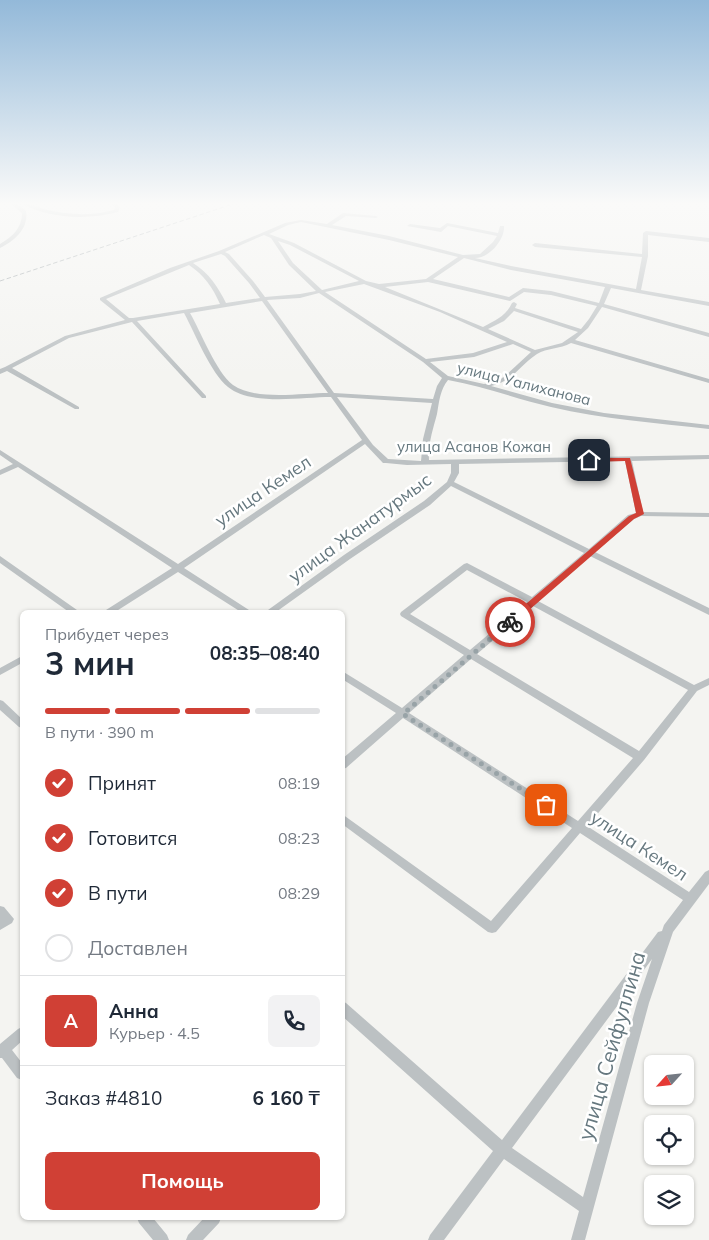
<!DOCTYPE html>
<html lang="ru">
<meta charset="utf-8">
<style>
body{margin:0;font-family:Mulish,sans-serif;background:#f2f2f3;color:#1f2937;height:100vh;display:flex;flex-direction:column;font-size:19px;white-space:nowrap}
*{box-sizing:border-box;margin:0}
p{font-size:16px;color:#747a83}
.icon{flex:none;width:28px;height:28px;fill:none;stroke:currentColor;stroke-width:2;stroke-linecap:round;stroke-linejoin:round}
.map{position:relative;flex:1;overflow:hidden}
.sheet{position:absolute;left:20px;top:610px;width:325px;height:610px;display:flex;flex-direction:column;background:#fff;border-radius:8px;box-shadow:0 1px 4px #0004}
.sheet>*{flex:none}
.needle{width:32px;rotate:243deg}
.fabs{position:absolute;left:644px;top:1055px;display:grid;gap:10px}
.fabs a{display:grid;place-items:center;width:50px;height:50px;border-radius:8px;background:#fff;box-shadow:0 1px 4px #0004;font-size:25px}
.pin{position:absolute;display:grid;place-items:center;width:42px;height:42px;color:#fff;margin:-21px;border-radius:10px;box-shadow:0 2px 8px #0006}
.courier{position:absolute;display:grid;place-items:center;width:50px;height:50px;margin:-25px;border:4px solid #d04035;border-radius:50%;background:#fff;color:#222;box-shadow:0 1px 6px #0007}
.headline em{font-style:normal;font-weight:700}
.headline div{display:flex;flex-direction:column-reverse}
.headline{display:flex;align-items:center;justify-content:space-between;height:85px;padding:0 25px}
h1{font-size:32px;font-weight:700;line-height:38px}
.bar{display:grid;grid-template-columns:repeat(4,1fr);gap:8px 5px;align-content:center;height:60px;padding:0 25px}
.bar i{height:6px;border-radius:4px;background:#e0e1e3}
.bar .on{background:#d04035}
.bar p{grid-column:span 4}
.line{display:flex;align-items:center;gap:12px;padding:0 25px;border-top:1px solid #e0e1e3}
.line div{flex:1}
.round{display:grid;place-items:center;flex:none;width:52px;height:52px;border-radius:8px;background:#f2f2f3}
ol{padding:0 25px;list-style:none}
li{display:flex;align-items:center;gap:15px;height:55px}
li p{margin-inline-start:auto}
li .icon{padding:5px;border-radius:50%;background:#d04035;color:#fff;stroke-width:4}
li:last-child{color:#747a83}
li i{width:28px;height:28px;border:2px solid #e0e1e3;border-radius:50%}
.primary-button{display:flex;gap:10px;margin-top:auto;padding:10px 25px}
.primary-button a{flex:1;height:58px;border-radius:8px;background:#d04035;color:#fff;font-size:20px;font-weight:700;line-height:58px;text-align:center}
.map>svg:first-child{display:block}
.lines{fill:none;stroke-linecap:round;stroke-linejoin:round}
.minor{fill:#bcc1c3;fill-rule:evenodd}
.rail{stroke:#9ca4a7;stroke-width:1;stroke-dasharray:4.5 2.5;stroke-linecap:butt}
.route{fill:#d04035}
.done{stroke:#98a3a7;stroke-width:5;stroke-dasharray:0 9}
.labels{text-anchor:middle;stroke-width:5;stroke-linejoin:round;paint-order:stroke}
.far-street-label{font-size:15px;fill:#66787f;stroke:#fff}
.street-label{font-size:18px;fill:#66787f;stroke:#fff}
.near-street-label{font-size:21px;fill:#66787f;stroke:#fff}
</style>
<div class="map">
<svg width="709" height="1240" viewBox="0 0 709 1240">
<rect width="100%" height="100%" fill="#f4f4f1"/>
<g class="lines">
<path class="minor" d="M10 203H16L26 211C29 228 15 241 0 248V244C13 236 22 228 22 213Z
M21 203C30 203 38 208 48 210 69 215 92 216 114 210L115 207 109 203H115L120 207 118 212C87 220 49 219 21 203Z
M343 213 376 216 378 217 376 218 346 216 332 225 389 236 463 255 480 254 493 242 497 236 448 226 441 232 407 226 410 224 440 228 447 223 498 233 500 226H504C505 239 490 258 475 258L511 266 636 289 642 257 535 247 532 245 535 243 642 254 643 233 646 231 709 238V242L648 235V256L641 290 709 302V306L611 288 604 304 709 333V337L602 307 588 328 575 340 709 379V383L571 343C560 349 547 348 537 354 520 365 512 382 491 386L552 403 604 413 709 425V429C656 423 603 419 551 407 516 399 483 386 448 380 440 390 439 402 437 414 433 429 428 444 429 460L709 455V459L632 461 643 512 709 513V517L641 516 634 519 595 552 709 608V615L590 556 538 601 694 685 709 678V685L697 691 644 760 587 826 689 892 705 872 709 870V884L673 932 649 1003 585 1240H571L579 1211 504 1159 444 1240H428L430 1235 493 1151 342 1016V1001L346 1003 502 1140 658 932 662 931 664 925 683 900 580 833 496 932 492 933 488 932 342 824V814L491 921 572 828 403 718 346 768 342 769V759L396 713 342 679V671L402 708 464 655 401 616 400 614 401 612 464 564 467 563 532 597 584 553 451 486 430 505 350 559 276 612H267L268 610 344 555 424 501 447 482 451 473V464L407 465 386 463H383L365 444 184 568 249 610 250 612H241L178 572 115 612H105L106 610 172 568 18 467 0 475V470L13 464 0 455V450L178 564 362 440 331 397C302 397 251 406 228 387 210 372 196 335 184 313L137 321 206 396V398H202L132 322 69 338 12 368 79 407V409H75L7 371 0 374V369L5 367 65 336 125 320 100 300V298L170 268 219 251 285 223 301 220 327 224ZM301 222 389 240 458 257 426 279 379 284 366 281 294 243 269 234 288 225ZM264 235 271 238 289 265 316 291 300 294 265 297 253 281 229 254 225 252ZM278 241 290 245 359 281 322 290 293 263ZM221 254 225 256 249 283 260 298 226 303C218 287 209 273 193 263ZM464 258 511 270 605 287 599 303 551 291 523 288 509 297 433 279ZM189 265C204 275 213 288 220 304L133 318H129L106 299ZM428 282 510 301 524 292 551 295 597 306 589 319 581 329 515 308 517 304 514 302 512 303C506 316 496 320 483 327L385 287ZM364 284 440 312 507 342 473 353 426 359 325 292ZM319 293 423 362 442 378 437 386 433 399 334 393 267 300 300 298ZM262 301 328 393C301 393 256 401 233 385 216 372 201 332 190 313ZM514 311 578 332 562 343 535 350 488 329 504 321ZM513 344 531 352 505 376 499 380 484 384 448 376 430 362 474 357ZM337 397 432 403 423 439 421 461 388 459 373 445ZM625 461 636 513 628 515 589 549 454 482 459 473V464ZM467 570 527 602 470 650 410 614ZM533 606 688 690 639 751 477 654ZM471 659 633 758 578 821 409 713ZM652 959 637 1003 583 1197 512 1148Z
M0 556 77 610 78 612H69L0 563Z
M22 656V663L0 675V668Z
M0 700 3 701 22 719V728L19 727 0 710Z
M0 906 4 907 14 919 12 923 0 930Z
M22 1027V1041L12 1050 22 1063V1080L17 1078 2 1058H0V1044L18 1029Z
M137 1218H153L167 1235 169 1240H153L139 1223Z
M204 1218H221L219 1223 203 1240H186L188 1235Z"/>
<path class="rail" d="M0 281 236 203"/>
</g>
<linearGradient id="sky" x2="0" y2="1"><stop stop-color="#93b9d9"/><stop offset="0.54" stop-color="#fafaf9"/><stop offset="1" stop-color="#fafaf9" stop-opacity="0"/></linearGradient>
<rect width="709" height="377" fill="url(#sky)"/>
<path class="route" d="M587 458H630L644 514 634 519 513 624H507V620L629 516 636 513 625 461 589 462 587 461Z"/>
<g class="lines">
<path class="done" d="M510 622 403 714 546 805"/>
</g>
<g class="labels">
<g class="far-street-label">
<text transform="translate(524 384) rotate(14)" y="5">улица Уалиханова</text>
<text x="474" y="452">улица Асанов Кожан</text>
</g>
<g class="street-label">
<text transform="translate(263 491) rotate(-34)" y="6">улица Кемел</text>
<text transform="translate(360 528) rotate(-36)" y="6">улица Жанатурмыс</text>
<text transform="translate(639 846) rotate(33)" y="6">улица Кемел</text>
</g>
<g class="near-street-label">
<text transform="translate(612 1046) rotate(-74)" y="7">улица Сейфуллина</text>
</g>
</g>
</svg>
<div class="fabs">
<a><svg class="needle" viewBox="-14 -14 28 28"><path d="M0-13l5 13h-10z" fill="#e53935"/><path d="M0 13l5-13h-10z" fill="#747a83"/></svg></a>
<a><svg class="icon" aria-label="locate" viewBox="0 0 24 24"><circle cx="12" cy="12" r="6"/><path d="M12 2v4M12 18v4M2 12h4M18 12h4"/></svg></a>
<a><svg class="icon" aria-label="layers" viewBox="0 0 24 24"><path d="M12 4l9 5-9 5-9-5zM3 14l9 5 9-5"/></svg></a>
</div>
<div class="pin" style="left:546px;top:805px;background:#ea580c"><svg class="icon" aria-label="bag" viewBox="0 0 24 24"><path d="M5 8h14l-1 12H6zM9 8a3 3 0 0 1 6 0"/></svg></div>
<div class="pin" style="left:589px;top:460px;background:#1f2937"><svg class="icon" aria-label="home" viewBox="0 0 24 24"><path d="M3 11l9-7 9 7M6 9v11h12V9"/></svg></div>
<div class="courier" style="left:510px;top:622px"><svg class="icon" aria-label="bike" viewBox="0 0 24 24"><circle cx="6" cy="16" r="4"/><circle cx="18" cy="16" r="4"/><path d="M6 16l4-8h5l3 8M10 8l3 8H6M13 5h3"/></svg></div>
<section class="sheet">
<div class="headline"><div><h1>3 мин</h1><p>Прибудет через</p></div><em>08:35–08:40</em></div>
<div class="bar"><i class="on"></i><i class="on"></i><i class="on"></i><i></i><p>В пути · 390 m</p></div>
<ol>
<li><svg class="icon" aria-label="check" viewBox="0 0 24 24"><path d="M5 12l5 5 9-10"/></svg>Принят<p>08:19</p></li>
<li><svg class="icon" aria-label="check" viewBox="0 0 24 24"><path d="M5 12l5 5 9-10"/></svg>Готовится<p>08:23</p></li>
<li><svg class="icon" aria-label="check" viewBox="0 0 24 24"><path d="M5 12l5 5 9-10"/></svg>В пути<p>08:29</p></li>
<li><i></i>Доставлен</li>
</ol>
<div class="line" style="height:90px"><b class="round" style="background:#d04035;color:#fff">А</b><div><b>Анна</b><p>Курьер · 4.5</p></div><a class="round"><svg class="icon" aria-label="phone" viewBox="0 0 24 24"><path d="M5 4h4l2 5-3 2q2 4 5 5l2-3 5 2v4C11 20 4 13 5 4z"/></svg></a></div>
<div class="line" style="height:65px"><div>Заказ #4810</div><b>6 160 ₸</b></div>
<div class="primary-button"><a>Помощь</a></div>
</section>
</div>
